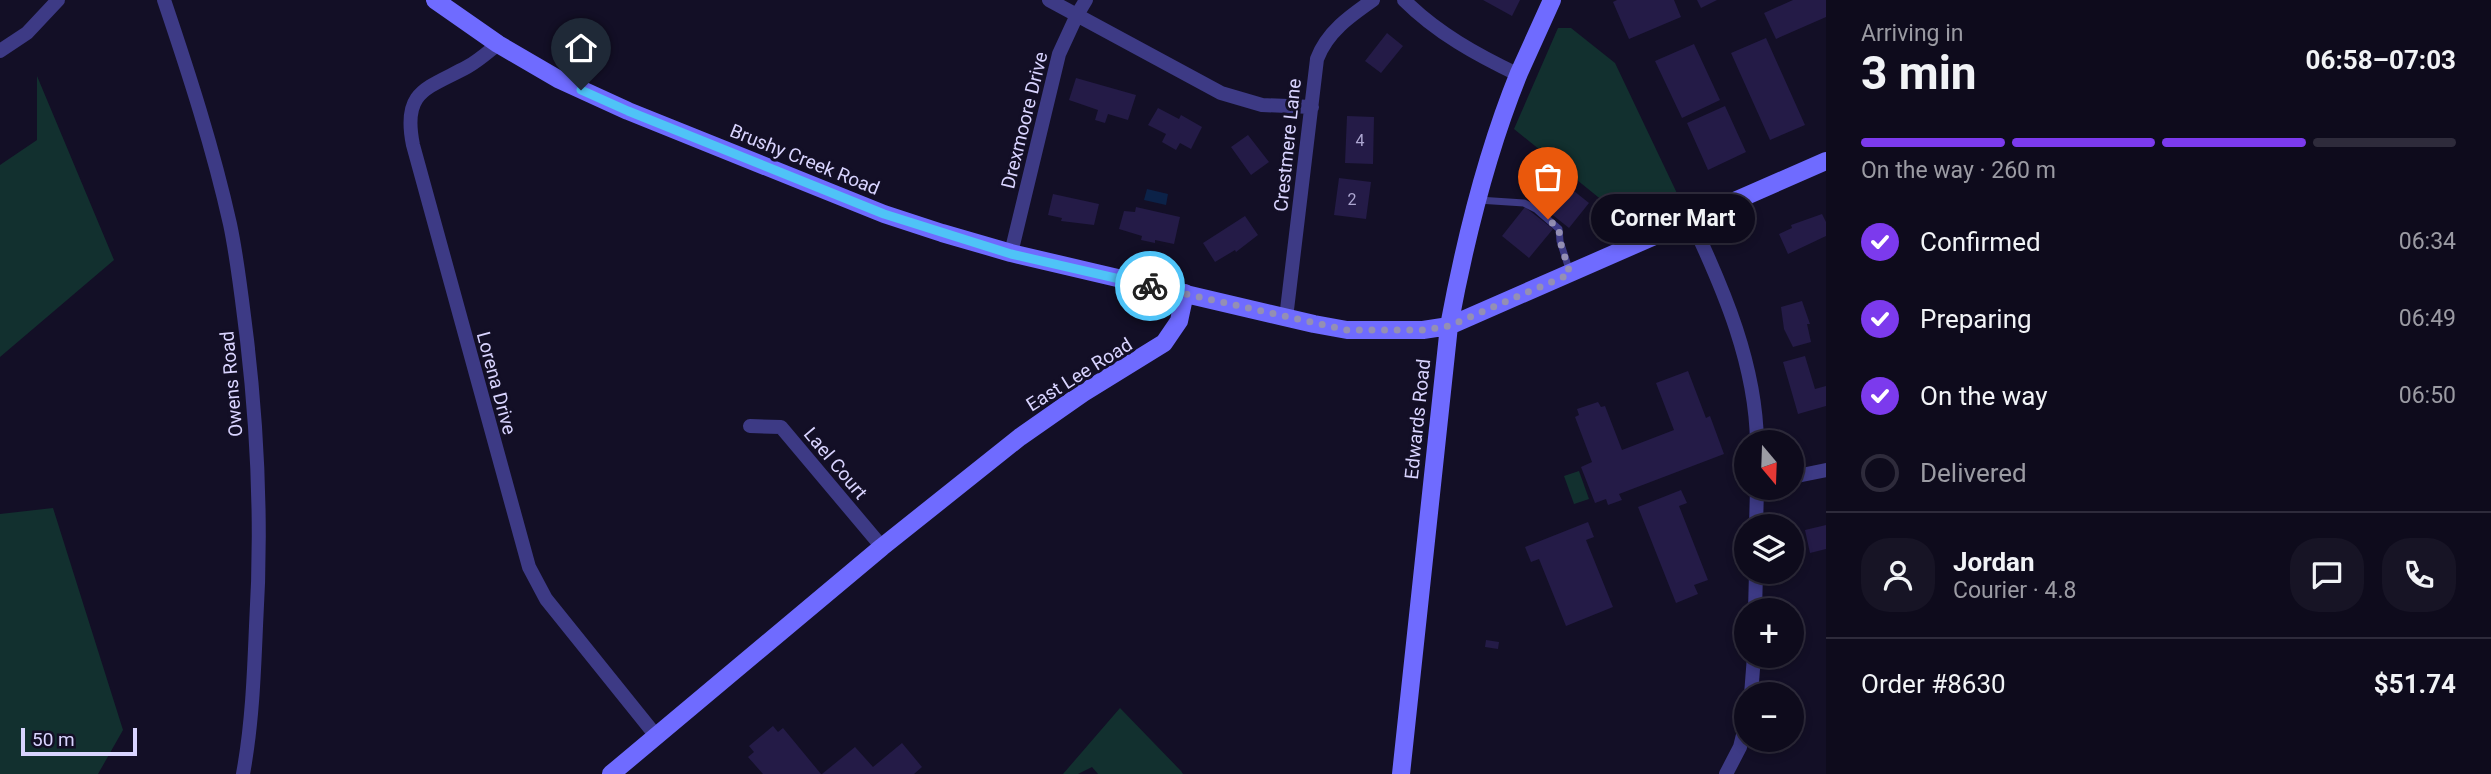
<!DOCTYPE html>
<meta charset="utf-8">
<style>
body{margin:0;font-family:Roboto,sans-serif;background:#171425;color:#f1f3f6;height:100vh;display:flex;flex-direction:column;font-size:26px;white-space:nowrap}
*{box-sizing:border-box;margin:0}
p{font-size:23px;color:#9b9ba3}
.icon{flex:none;width:38px;height:38px;fill:none;stroke:currentColor;stroke-width:2;stroke-linecap:round;stroke-linejoin:round}
.map{position:relative;flex:1;overflow:hidden}
.panel{display:flex;flex-direction:column;background:#0e0b1c;width:665px}
.panel>*{flex:none}
.needle{width:46px;rotate:161deg}
.tools{position:absolute;left:1734px;top:430px;display:grid;gap:14px}
.tools a{display:grid;place-items:center;width:70px;height:70px;border-radius:50%;background:#0e0b1c;box-shadow:0 4px 10px #0003,0 0 0 2px #2e2b3b;font-size:35px}
.scale{position:absolute;left:21px;bottom:18px;width:116px;box-sizing:border-box;padding-left:7px;border:4px solid #d9d4ff;border-top:0;font-size:19px;line-height:24px;white-space:nowrap;color:#d9d4ff;-webkit-text-stroke:5px #130f26;paint-order:stroke}
.pin{position:absolute;display:grid;place-items:center;width:60px;height:60px;color:#fff;margin:-72px -30px;border-radius:50% 50% 50% 0;rotate:-45deg;box-shadow:0 0 7px #0007}
.pin .icon{rotate:45deg}
.courier{position:absolute;display:grid;place-items:center;width:70px;height:70px;margin:-35px;border:5px solid #4fc3f7;border-radius:50%;background:#fff;color:#222;box-shadow:0 2px 9px #0007}
.bubble{position:absolute;height:49px;border-radius:24px;background:#0e0b1c;box-shadow:0 4px 10px #0003,0 0 0 2px #2e2b3b;font-size:23px;font-weight:700;line-height:49px;text-align:center}
.summary em{font-style:normal;font-weight:700}
.summary div{display:flex;flex-direction:column-reverse}
.summary{display:flex;align-items:center;justify-content:space-between;height:119px;padding:0 35px}
h1{font-size:46px;font-weight:700;line-height:52px}
.bar{display:grid;grid-template-columns:repeat(4,1fr);gap:10px 7px;align-content:center;height:84px;padding:0 35px}
.bar i{height:9px;border-radius:5px;background:#2e2b3b}
.bar .current{background:#7c3aed}
.bar p{grid-column:span 4}
.line{display:flex;align-items:center;gap:18px;padding:0 35px;border-top:2px solid #2e2b3b}
.line div{flex:1}
.round{display:grid;place-items:center;flex:none;width:74px;height:74px;border-radius:28px;background:#171425}
ol{padding:0 35px;list-style:none}
li{display:flex;align-items:center;gap:21px;height:77px}
li p{margin-inline-start:auto}
li .icon{padding:7px;border-radius:50%;background:#7c3aed;color:#fff;stroke-width:4}
li:last-child{color:#9b9ba3}
li i{width:38px;height:38px;border:4px solid #2e2b3b;border-radius:50%}
main{display:flex;flex:1;min-height:0}
.map>svg:first-child{display:block}
.green{fill:#12302f}
.water{fill:#0c2248}
.building{fill:#241b47}
.lines{fill:none;stroke-linecap:round;stroke-linejoin:round}
.lane{stroke:#3d3a85;stroke-width:7}
.street{stroke:#3d3a85;stroke-width:14}
.secondary{stroke:#6f6bff;stroke-width:18}
.done{stroke:#948fb3;stroke-width:7;stroke-dasharray:0 12.6}
.route{stroke:#4fc3f7;stroke-width:9}
.labels{text-anchor:middle;stroke-width:6;stroke-linejoin:round;paint-order:stroke}
.number-label{font-size:16px;fill:#aca6d1}
.street-label{font-size:19px;fill:#d9d4ff;stroke:#130f26}
</style>
<main>
<div class="map">
<svg width="1826" height="774" viewBox="0 0 1826 774">
<rect width="100%" height="100%" fill="#130f26"/>
<path class="green" d="M1558 28H1571L1615 63 1684 208 1635 227 1514 129Z
M37 76 114 260 0 357V165L37 140Z
M1579 471 1589 499 1574 504 1564 476Z
M53 508 123 730 98 774H0V514Z
M1120 708 1181 771 1183 774H1098L1092 767 1078 774H1063Z"/>
<path class="water" d="M1147 189 1168 194 1166 205 1144 200Z"/>
<path class="building" d="M1483 0H1520L1512 16Z
M1617 0H1674L1681 17 1629 39 1613 2Z
M1697 0H1717L1701 8Z
M1793 0H1826V17L1776 39 1764 13Z
M1387 33 1403 46 1381 73 1365 61Z
M1766 38 1805 125 1770 140 1731 53Z
M1694 44 1720 100 1682 118 1655 61Z
M1076 78 1136 95 1128 120 1108 114 1105 123 1095 120 1098 110 1069 100Z
M1725 106 1746 152 1708 170 1687 123Z
M1158 108 1179 119 1181 115 1202 127 1191 149 1180 143 1176 150 1162 142 1166 134 1148 125Z
M1347 116 1374 117 1373 164 1345 163Z
M1248 135 1269 162 1251 175 1231 147Z
M1549 171 1589 203 1569 228 1529 196Z
M1339 178 1371 182 1366 219 1334 215Z
M1053 194 1099 204 1094 225 1061 221 1062 218 1048 215Z
M1136 207 1180 217 1174 244 1155 240V243L1141 240 1142 236 1119 229 1124 211 1135 212Z
M1525 207 1553 229 1529 258 1502 236Z
M1822 214 1826 222V236L1788 254 1779 234 1792 228 1791 225Z
M1245 216 1258 235 1236 252 1235 250 1215 262 1203 243Z
M1802 301 1810 324H1807L1811 342 1793 347 1784 329 1781 307Z
M1805 356 1815 389 1826 386V406L1798 414 1783 362Z
M1688 371 1706 418 1710 416 1724 454 1619 494 1622 500 1608 505 1606 499 1595 503 1581 467 1592 462 1575 417 1579 415 1577 409 1598 402 1601 407 1605 406 1622 450 1674 430 1656 383Z
M1681 490 1687 503 1679 506 1708 580 1694 585 1698 594 1676 603 1638 507Z
M1588 522 1594 537 1586 540 1613 607 1566 626 1539 559 1531 562 1525 547Z
M1826 525V549L1810 553 1805 530Z
M1486 640 1499 642 1498 649 1485 647Z
M773 726 778 732 783 728 821 774H763L748 757 754 752 749 746Z
M902 743 922 767 914 774H822L855 747 873 767Z"/>
<g class="lines">
<path class="lane" d="M1478 200 1524 203 1536 209 1559 229 1560 241 1570 272"/>
<path class="street" d="M164 0C189 74 213 148 230 224 238 262 242 301 247 340 258 435 262 531 256 626 254 675 252 725 243 774
M1049 0 1221 93 1262 105 1312 107
M1404 0C1437 33 1477 55 1519 75
M498 44C488 52 478 61 467 67 426 89 402 91 413 145L529 567 546 599 657 737
M0 51 27 33 58 0
M1691 220C1724 290 1756 365 1757 443
M1011 253 1059 54 1077 15 1086 0
M1286 318 1317 59C1327 32 1350 16 1373 0
M750 426 781 427 882 547
M1792 477 1826 470
M1756 527 1757 488
M1755 611 1756 572
M1751 695 1754 656
M1726 774 1740 747 1746 723"/>
<path class="secondary" d="M435 0 498 44 558 79 628 111 884 214 942 233 1011 253 1314 324 1347 330H1423L1449 326 1826 161
M611 774 882 547 1020 437 1083 393 1164 343 1179 321 1185 293
M1401 774 1449 326C1465 240 1486 154 1519 73 1530 49 1541 24 1552 0"/>
</g>
<g class="lines">
<path class="done" d="M1150 286 1347 330H1423L1449 326 1570 274 1560 241 1559 229 1548 219"/>
<path class="route" d="M581 90 628 111 884 214 1011 254 1150 286"/>
</g>
<g class="labels">
<g class="number-label">
<text x="1360" y="146">4</text>
<text x="1352" y="205">2</text>
</g>
<g class="street-label">
<text transform="translate(1024 120) rotate(-76)" y="7">Drexmoore Drive</text>
<text transform="translate(1287 145) rotate(-84)" y="7">Crestmere Lane</text>
<text transform="translate(805 159) rotate(22)" y="7">Brushy Creek Road</text>
<text transform="translate(1079 374) rotate(-32)" y="7">East Lee Road</text>
<text transform="translate(497 383) rotate(75)" y="7">Lorena Drive</text>
<text transform="translate(231 384) rotate(-95)" y="7">Owens Road</text>
<text transform="translate(1417 419) rotate(-84)" y="7">Edwards Road</text>
<text transform="translate(836 463) rotate(50)" y="7">Lael Court</text>
</g>
</g>
</svg>
<div class="tools">
<a><svg class="needle" viewBox="-14 -14 28 28"><path d="M0-13l5 13h-10z" fill="#e53935"/><path d="M0 13l5-13h-10z" fill="#9b9ba3"/></svg></a>
<a><svg class="icon" aria-label="layers" viewBox="0 0 24 24"><path d="M12 4l9 5-9 5-9-5zM3 14l9 5 9-5"/></svg></a>
<a>+</a>
<a>−</a>
</div>
<div class="scale">50 m</div>
<div class="pin" style="left:1548px;top:219px;background:#ea580c"><svg class="icon" aria-label="bag" viewBox="0 0 24 24"><path d="M5 8h14l-1 12H6zM9 8a3 3 0 0 1 6 0"/></svg></div>
<div class="pin" style="left:581px;top:90px;background:#1f2937"><svg class="icon" aria-label="home" viewBox="0 0 24 24"><path d="M3 11l9-7 9 7M6 9v11h12V9"/></svg></div>
<div class="courier" style="left:1150px;top:286px"><svg class="icon" aria-label="bike" viewBox="0 0 24 24"><circle cx="6" cy="16" r="4"/><circle cx="18" cy="16" r="4"/><path d="M6 16l4-8h5l3 8M10 8l3 8H6M13 5h3"/></svg></div>
<div class="bubble" style="left:1591px;top:194px;width:164px">Corner Mart</div>
</div>
<section class="panel">
<div class="summary"><div><h1>3 min</h1><p>Arriving in</p></div><em>06:58–07:03</em></div>
<div class="bar"><i class="current"></i><i class="current"></i><i class="current"></i><i></i><p>On the way · 260 m</p></div>
<ol>
<li><svg class="icon" aria-label="check" viewBox="0 0 24 24"><path d="M5 12l5 5 9-10"/></svg>Confirmed<p>06:34</p></li>
<li><svg class="icon" aria-label="check" viewBox="0 0 24 24"><path d="M5 12l5 5 9-10"/></svg>Preparing<p>06:49</p></li>
<li><svg class="icon" aria-label="check" viewBox="0 0 24 24"><path d="M5 12l5 5 9-10"/></svg>On the way<p>06:50</p></li>
<li><i></i>Delivered</li>
</ol>
<div class="line" style="height:126px"><a class="round"><svg class="icon" aria-label="person" viewBox="0 0 24 24"><circle cx="12" cy="8" r="4"/><path d="M4 21q1-7 8-7t8 7"/></svg></a><div><b>Jordan</b><p>Courier · 4.8</p></div><a class="round"><svg class="icon" aria-label="chat" viewBox="0 0 24 24"><path d="M4 5h16v11H9l-5 4z"/></svg></a><a class="round"><svg class="icon" aria-label="phone" viewBox="0 0 24 24"><path d="M5 4h4l2 5-3 2q2 4 5 5l2-3 5 2v4C11 20 4 13 5 4z"/></svg></a></div>
<div class="line" style="height:91px"><div>Order #8630</div><b>$51.74</b></div>
</section>
</main>
